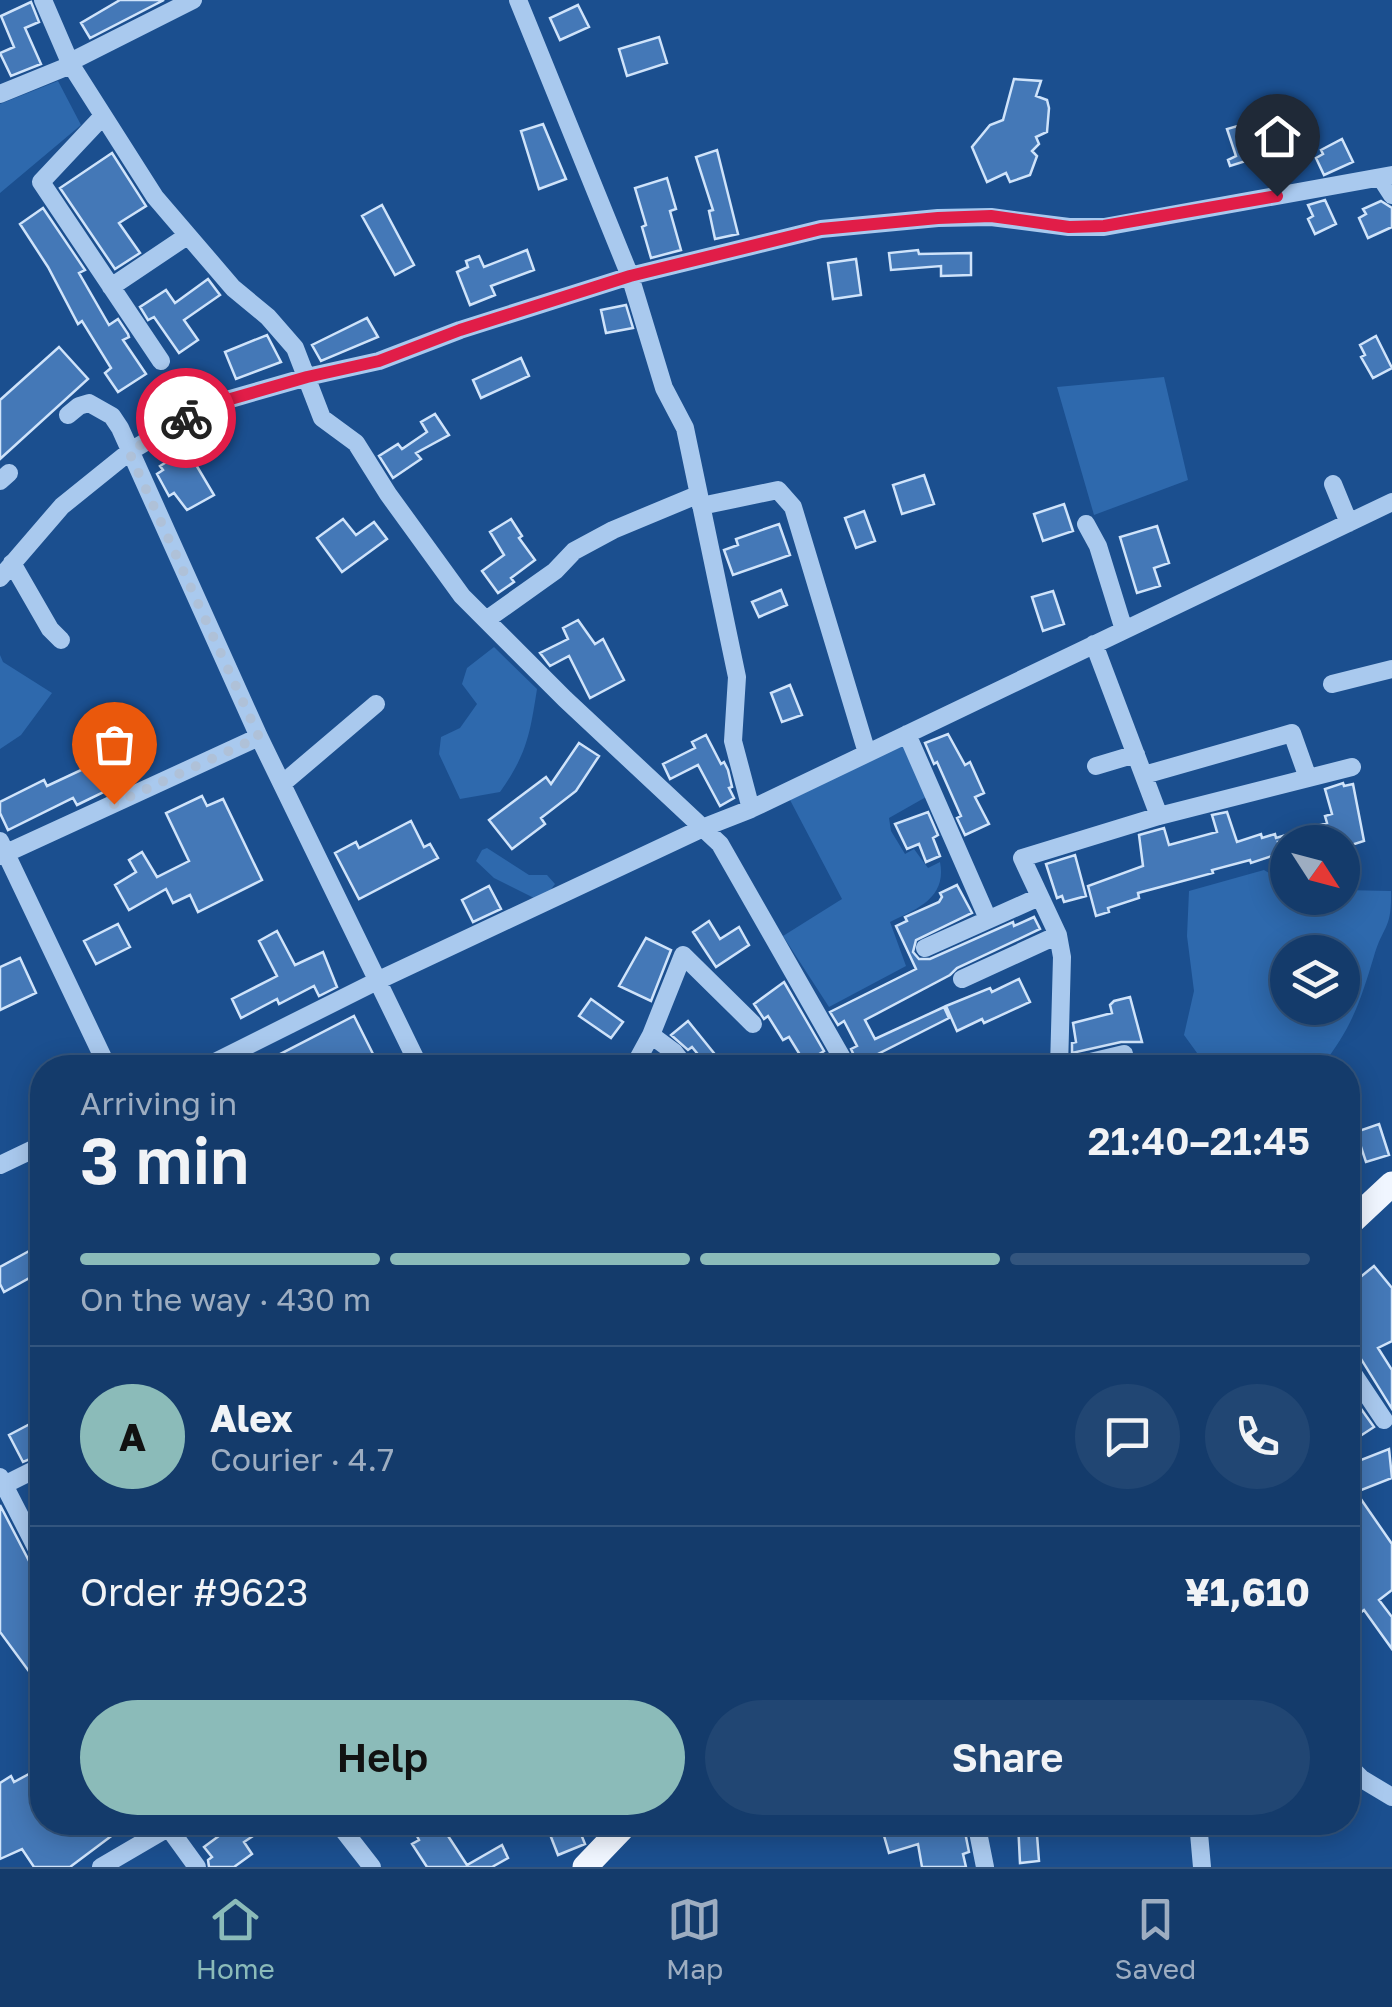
<!DOCTYPE html>
<meta charset="utf-8">
<style>
body{margin:0;font-family:"Golos Text",sans-serif;background:#214673;color:#f1f3f6;height:100vh;display:flex;flex-direction:column;font-size:38px;white-space:nowrap}
*{box-sizing:border-box;margin:0}
p{font-size:32px;color:#9dadc1}
.icon{flex:none;width:55px;height:55px;fill:none;stroke:currentColor;stroke-width:2;stroke-linecap:round;stroke-linejoin:round}
.map{position:relative;flex:1;overflow:hidden}
.drawer{position:absolute;left:30px;top:1055px;width:1330px;height:780px;display:flex;flex-direction:column;background:#143b6b;border-radius:40px;box-shadow:0 5px 25px #0003,0 0 0 2px #33557e}
.drawer>*{flex:none}
.needle{width:65px;rotate:126deg}
.buttons{position:absolute;left:1270px;top:825px;display:grid;gap:20px}
.buttons a{display:grid;place-items:center;width:90px;height:90px;border-radius:50%;background:#143b6b;box-shadow:0 5px 25px #0003,0 0 0 2px #33557e;font-size:50px}
.pin{position:absolute;display:grid;place-items:center;width:85px;height:85px;color:#fff;margin:-102px -42px;border-radius:50% 50% 50% 0;rotate:-45deg;box-shadow:0 0 10px #0007}
.pin .icon{rotate:45deg}
.courier{position:absolute;display:grid;place-items:center;width:100px;height:100px;margin:-50px;border:8px solid #e11d48;border-radius:50%;background:#fff;color:#222;box-shadow:0 2px 12px #0007}
.headline em{font-style:normal;font-weight:600}
.headline div{display:flex;flex-direction:column-reverse}
.headline{display:flex;align-items:center;justify-content:space-between;height:170px;padding:0 50px}
h1{font-size:65px;font-weight:600;line-height:75px}
.bar{display:grid;grid-template-columns:repeat(4,1fr);gap:15px 10px;align-content:center;height:120px;padding:0 50px}
.bar i{height:12px;border-radius:8px;background:#33557e}
.bar .selected{background:#8bbbb9}
.bar p{grid-column:span 4}
.line{display:flex;align-items:center;gap:25px;padding:0 50px;border-top:2px solid #33557e}
.line div{flex:1}
.round{display:grid;place-items:center;flex:none;width:105px;height:105px;border-radius:52px;background:#214673}
.primary-button{display:flex;gap:20px;margin-top:auto;padding:20px 50px}
.primary-button a{flex:1;height:115px;border-radius:60px;background:#8bbbb9;color:#111;font-size:40px;font-weight:600;line-height:115px;text-align:center}
.primary-button a+a{background:#214673;color:#f1f3f6}
.dock{display:flex;justify-content:space-around;align-items:center;height:140px;border-top:2px solid #33557e;background:#143b6b;font-size:28px;color:#9dadc1}
.dock a{display:grid;justify-items:center;gap:5px}
.dock .selected{color:#8bbbb9}
.map>svg:first-child{display:block}
.green{fill:#2e69ad;fill-rule:evenodd}
.building{fill:#4478b7;stroke:#cfe3fa;stroke-width:2.5}
.lines{fill:none;stroke-linecap:round;stroke-linejoin:round}
.minor{stroke:#a9c9ee;stroke-width:18}
.major{stroke:#f0f6ff;stroke-width:25}
.done{stroke:#afc1d8;stroke-width:10;stroke-dasharray:0 18}
.route{stroke:#e11d48;stroke-width:12}
</style>
<div class="map">
<svg width="1392" height="1867" viewBox="0 0 1392 1867">
<rect width="100%" height="100%" fill="#1b4f8f"/>
<path class="green" d="M58 81 81 125 0 193V104Z
M1164 377 1188 480 1094 515 1057 387Z
M494 647 537 689C530 734 527 754 500 792L460 799 439 754 441 737 460 728 477 704 462 684 467 668Z
M0 655 3 662 52 693 21 735 0 749Z
M904 742 926 797 889 818 891 831 905 854 914 849 928 868 940 862C947 898 917 909 890 922L906 966 829 1007 783 936 842 899 790 800Z
M487 848 529 875H547L555 884 549 892 534 898 494 878 476 861 482 850Z
M1264 870 1287 884 1288 898H1342L1343 890 1391 891C1392 930 1383 925 1374 956 1360 1003 1351 1029 1321 1067H1203L1200 1057 1184 1035 1194 991 1187 936 1189 891ZM1288 952H1342V1008H1288Z"/>
<path class="building" d="M120 0H164L90 38 81 23Z
M31 2 39 22 25 28 41 64 11 76 0 53 14 47 1 16Z
M578 5 589 27 560 40 550 18Z
M659 37 667 63 627 76 619 49Z
M1014 79 1041 81 1036 96 1047 100 1049 108 1047 132 1036 137 1039 144 1032 151 1037 156 1030 175 1010 182 1006 173 987 182 972 147 990 125 1003 120Z
M1248 123 1255 144 1277 132 1289 153 1276 161 1271 153 1230 166 1228 160 1236 156 1227 129Z
M543 124 566 179 539 189 521 131Z
M1342 139 1353 162 1324 175 1316 158 1323 154 1321 150Z
M717 150 738 234 715 239 709 211 713 210 696 157Z
M112 153 146 206 119 223 140 253 115 269 60 188Z
M667 178 676 209 670 211 681 250 651 258 642 227 646 225 635 188Z
M1325 200 1336 224 1315 234 1308 219 1313 216 1308 205Z
M1381 201 1392 208V227L1368 238 1359 218 1366 214 1363 209Z
M382 205 414 265 395 275 362 216Z
M43 208 85 270 79 273 109 325 118 319 128 334 129 337 123 340 146 374 118 392 105 373 111 368 82 321 78 324 48 267 20 224Z
M527 250 534 270 491 286 495 295 470 305 457 272 468 267 466 261 479 256 484 267Z
M918 250 919 254 971 253V275L941 276V266L891 270 889 253Z
M856 259 861 295 833 299 828 263Z
M208 279 220 295 184 320 198 340 179 353 154 317 148 320 140 307 166 290 175 303Z
M626 305 633 328 606 333 601 310Z
M367 318 378 337 321 361 312 345Z
M267 335 281 362 236 379 225 352Z
M1376 336 1392 368 1373 378 1361 357 1365 355 1360 345Z
M59 347 88 379 0 459V400Z
M521 358 529 376 481 398 473 380Z
M435 414 449 435 416 453 421 459 393 478 379 456 398 444 402 449 427 432 421 422Z
M179 436 214 495 187 510 174 493 169 496 157 474 163 470 160 466 176 456 168 443Z
M924 475 934 504 902 514 893 485Z
M1064 504 1073 531 1043 541 1034 514Z
M864 511 875 541 856 548 845 518Z
M343 519 356 535 374 522 387 539 342 572 317 538Z
M511 519 522 536 519 538 535 560 511 578 514 582 498 593 482 571 504 555 490 532Z
M779 524 790 555 733 575 724 550 738 545 736 539Z
M1157 526 1169 563 1154 568 1160 586 1137 593 1120 537Z
M781 590 787 605 759 617 752 602Z
M1053 591 1064 624 1043 631 1032 597Z
M578 620 595 644 603 639 624 680 590 698 569 656 550 666 540 653 568 639 563 628Z
M790 685 802 715 782 722 771 693Z
M948 734 965 765 970 762 984 793 975 797 989 824 965 835 957 818 961 816 937 762 934 764 925 743Z
M706 735 721 764 724 762 728 770 732 787 729 788 734 798 720 806 698 765 670 779 663 764 695 748 692 742Z
M579 743 599 756 576 791 541 818 545 824 512 849 489 820 546 777 551 784Z
M96 763 108 790 77 805 73 798 8 830 0 813V802L44 780 47 786Z
M1343 783 1344 786 1353 784 1364 841 1342 848V842H1278L1281 853 1251 863 1250 860 1212 870 1213 873 1138 893 1139 898 1108 908 1109 912 1096 916 1088 886 1143 866 1139 835 1164 828 1169 845 1217 832 1212 815 1227 812 1237 842 1261 834 1262 838 1275 834 1276 838 1327 823 1325 816 1332 814 1325 789Z
M202 796 207 806 223 799 262 880 198 912 190 895 173 903 166 889 129 910 115 885 136 872 129 860 142 852 157 877 189 861 166 813Z
M928 812 938 835 933 838 940 856 926 862 919 844 907 849 895 824Z
M411 821 424 847 430 844 438 858 359 899 335 853 356 842 359 848Z
M1075 855 1086 896 1064 902 1062 896 1057 898 1046 864Z
M957 885 972 913 916 940 913 952 919 959H930L1013 922 1014 926 1034 917 1040 929 957 968 950 975 865 1020 875 1039 944 1007 949 1018 858 1064 851 1049 857 1046 844 1021 838 1025 830 1012 916 969 896 926 907 921 905 917 939 902 942 897 940 893Z
M489 886 501 909 473 922 462 900Z
M709 921 720 939 739 927 749 945 716 967 693 932Z
M118 924 130 947 96 964 84 941Z
M277 931 295 965 323 952 337 987 319 996 314 986 279 1004 277 999 241 1018 232 999 277 976 259 941Z
M646 938 671 950 651 1001 619 986Z
M20 958 36 993 0 1010V967Z
M1019 979 1030 1002 984 1023 982 1019 957 1031 946 1006 990 988 992 992Z
M784 982 824 1051 805 1063 789 1037 783 1040 768 1016 764 1019 754 1004Z
M1130 997 1142 1042H1121L1072 1053V1043L1076 1042 1073 1023 1112 1013 1110 1005 1114 1001Z
M591 999 623 1022 611 1038 579 1016Z
M354 1016 380 1068H253Z
M688 1021 726 1068H709L692 1047 688 1050 671 1035Z
M1379 1124 1389 1155 1366 1162 1356 1132Z
M42 1244V1271L4 1292 0 1284V1267Z
M1374 1266 1392 1288V1341L1378 1348 1392 1370V1409L1348 1338V1287Z
M1359 1406 1374 1427 1348 1444V1414Z
M30 1424 32 1429 42 1424V1454L23 1462 9 1435Z
M1389 1449 1392 1478 1356 1492 1392 1544V1590L1379 1600 1392 1617V1649L1364 1610 1348 1622V1465Z
M0 1505 42 1586V1677L33 1666 28 1670 0 1632Z
M42 1767V1822H130L70 1867H34L22 1849 0 1859V1783L11 1776 14 1782Z
M222 1822H242L253 1836 244 1842 252 1854 234 1867H209L208 1860 212 1857 204 1847 227 1830Z
M410 1822H439L467 1865 502 1845 508 1858 492 1867H427L412 1844 419 1840Z
M880 1822H963L969 1852 963 1854 966 1867H922L918 1844 889 1853Z
M1018 1822H1036L1039 1861 1020 1863Z
M577 1824 585 1844 558 1855 551 1837Z"/>
<g class="lines">
<path class="minor" d="M43 0 71 65 155 197 233 288 268 317 295 348 322 418 356 443 388 494 462 596 565 699 720 844 841 1056 844 1068
M518 0 630 276 664 388 685 428 737 677 733 741 751 809
M70 62 193 0
M0 94 71 65
M103 116 41 182 161 361
M1381 178 1392 195
M111 287 187 236
M68 415 79 406 89 403 112 416 120 428 259 737 420 1068
M0 481 9 473
M1333 484 1349 523
M701 506 778 490 793 507 867 753
M1086 524 1098 546 1124 630
M12 563 50 629 61 640
M0 578 62 506 129 452 182 420 220 402 307 377 379 361 460 330 630 276 821 229 938 218 991 217 1069 227H1104L1392 175
M486 620 555 571 574 551 613 530 697 495
M1094 644 1159 816
M1332 684 1392 669
M907 734 988 919
M1096 766 1136 754
M1144 775 1292 733 1308 778
M282 784 376 704
M0 841 108 1068
M0 856 259 737
M925 948 1039 897
M962 979 1058 935
M651 1035 674 1052 686 1068
M203 1068 377 981 705 827 751 809 1392 502
M633 1068 651 1035 683 955 753 1024
M1059 1068 1062 957 1058 935 1022 858 1159 816 1352 767
M1065 1068 1124 1054
M0 1165 42 1145
M1348 1366 1384 1420
M0 1477 42 1559
M0 1487 42 1466
M1348 1765 1362 1779 1392 1797
M337 1822 372 1867
M976 1822 985 1867
M1198 1822 1202 1867
M168 1827 197 1867
M101 1867 178 1822"/>
<path class="major" d="M1348 1225 1392 1184
M585 1867 628 1822"/>
</g>
<g class="lines">
<path class="done" d="M114 804 259 737 129 452 186 418"/>
<path class="route" d="M186 418 220 402 307 377 379 361 460 330 630 276 821 229 938 218 991 216 1069 227 1104 226 1277 196"/>
</g>
</svg>
<div class="buttons">
<a><svg class="needle" viewBox="-14 -14 28 28"><path d="M0-13l5 13h-10z" fill="#e53935"/><path d="M0 13l5-13h-10z" fill="#9dadc1"/></svg></a>
<a><svg class="icon" aria-label="layers" viewBox="0 0 24 24"><path d="M12 4l9 5-9 5-9-5zM3 14l9 5 9-5"/></svg></a>
</div>
<div class="pin" style="left:114px;top:804px;background:#ea580c"><svg class="icon" aria-label="bag" viewBox="0 0 24 24"><path d="M5 8h14l-1 12H6zM9 8a3 3 0 0 1 6 0"/></svg></div>
<div class="pin" style="left:1277px;top:196px;background:#1f2937"><svg class="icon" aria-label="home" viewBox="0 0 24 24"><path d="M3 11l9-7 9 7M6 9v11h12V9"/></svg></div>
<div class="courier" style="left:186px;top:418px"><svg class="icon" aria-label="bike" viewBox="0 0 24 24"><circle cx="6" cy="16" r="4"/><circle cx="18" cy="16" r="4"/><path d="M6 16l4-8h5l3 8M10 8l3 8H6M13 5h3"/></svg></div>
<section class="drawer">
<div class="headline"><div><h1>3 min</h1><p>Arriving in</p></div><em>21:40–21:45</em></div>
<div class="bar"><i class="selected"></i><i class="selected"></i><i class="selected"></i><i></i><p>On the way · 430 m</p></div>
<div class="line" style="height:180px"><b class="round" style="background:#8bbbb9;color:#111">A</b><div><b>Alex</b><p>Courier · 4.7</p></div><a class="round"><svg class="icon" aria-label="chat" viewBox="0 0 24 24"><path d="M4 5h16v11H9l-5 4z"/></svg></a><a class="round"><svg class="icon" aria-label="phone" viewBox="0 0 24 24"><path d="M5 4h4l2 5-3 2q2 4 5 5l2-3 5 2v4C11 20 4 13 5 4z"/></svg></a></div>
<div class="line" style="height:130px"><div>Order #9623</div><b>¥1,610</b></div>
<div class="primary-button"><a>Help</a><a>Share</a></div>
</section>
</div>
<nav class="dock">
<a class="selected"><svg class="icon" aria-label="home" viewBox="0 0 24 24"><path d="M3 11l9-7 9 7M6 9v11h12V9"/></svg>Home</a>
<a><svg class="icon" aria-label="map" viewBox="0 0 24 24"><path d="M3 6l6-2 6 2 6-2v14l-6 2-6-2-6 2zM9 4v14M15 6v14"/></svg>Map</a>
<a><svg class="icon" aria-label="saved" viewBox="0 0 24 24"><path d="M7 4h10v16l-5-4-5 4z"/></svg>Saved</a>
</nav>
